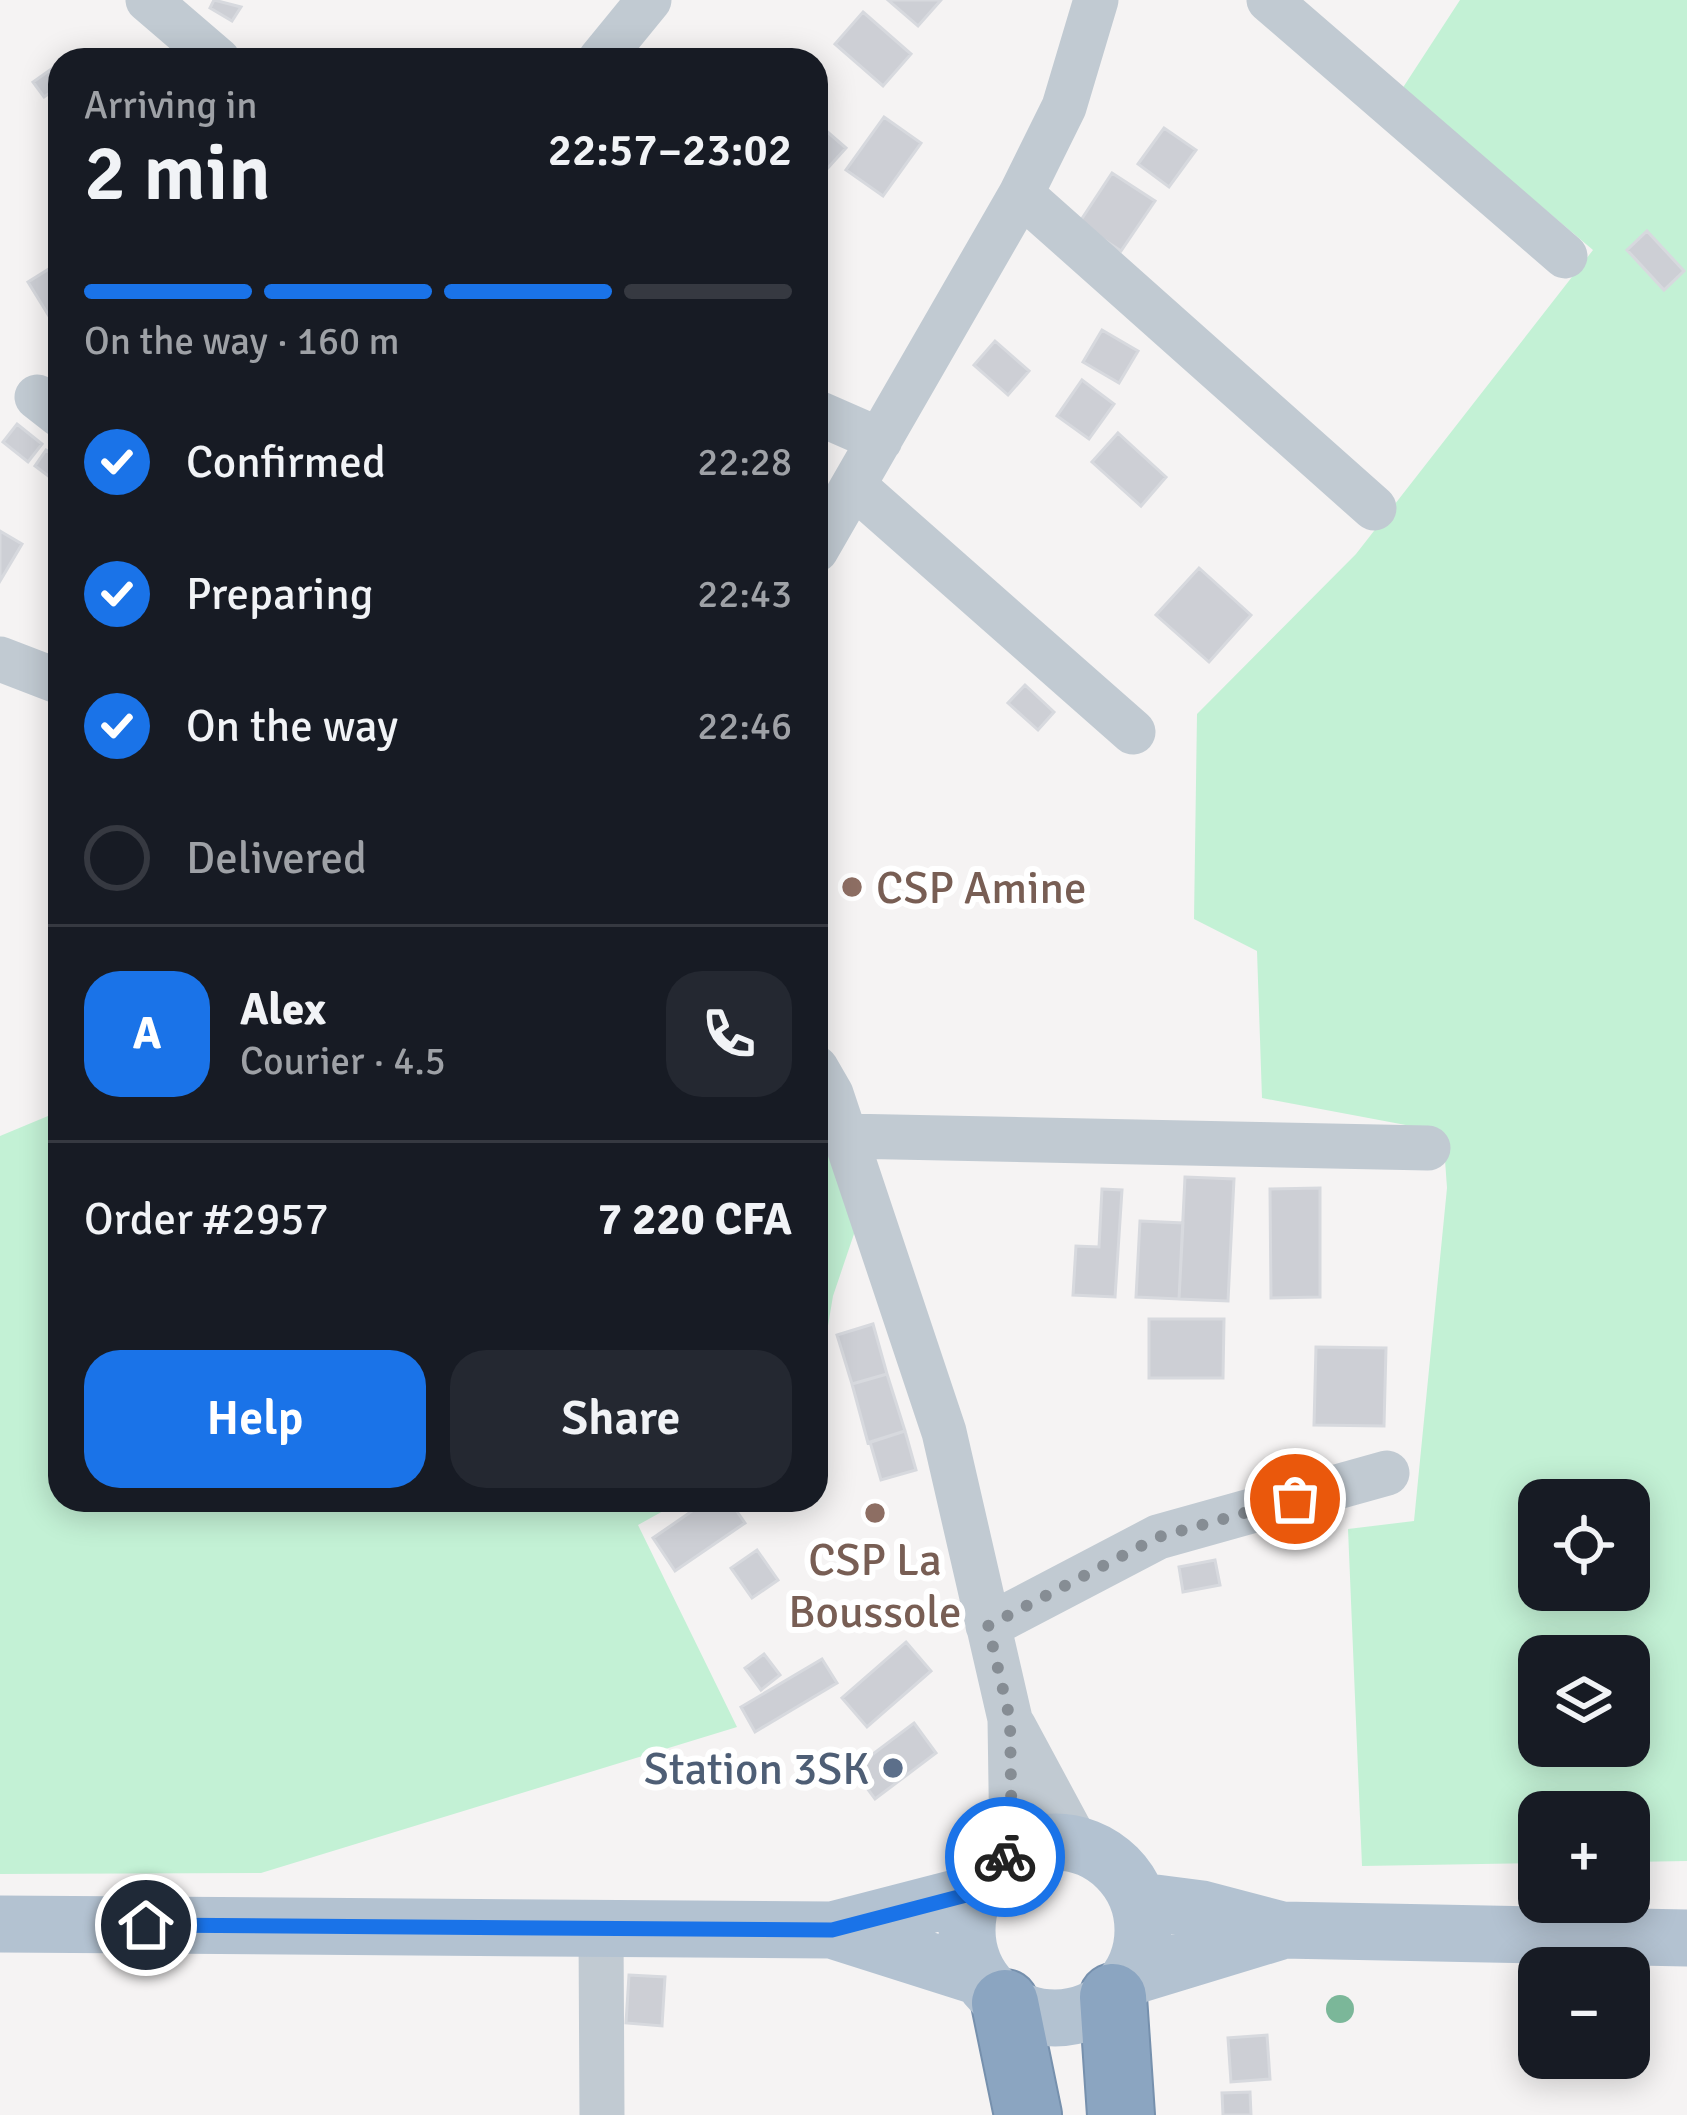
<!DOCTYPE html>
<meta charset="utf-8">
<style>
body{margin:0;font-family:Signika,sans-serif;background:#242831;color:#f1f3f6;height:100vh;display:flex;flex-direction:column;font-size:45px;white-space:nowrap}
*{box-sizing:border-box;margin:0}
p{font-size:39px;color:#9ea1a6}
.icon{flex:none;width:66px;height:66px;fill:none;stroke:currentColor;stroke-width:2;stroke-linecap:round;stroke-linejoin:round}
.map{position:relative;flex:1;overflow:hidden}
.drawer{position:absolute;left:48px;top:48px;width:780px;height:1464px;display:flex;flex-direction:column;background:#171b24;border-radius:36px;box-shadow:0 6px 30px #0003}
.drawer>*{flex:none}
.fabs{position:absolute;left:1518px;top:1479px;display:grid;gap:24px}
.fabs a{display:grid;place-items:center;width:132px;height:132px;border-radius:24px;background:#171b24;box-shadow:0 6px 30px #0003;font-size:60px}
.pin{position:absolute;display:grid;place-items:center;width:102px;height:102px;color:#fff;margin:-51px;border:6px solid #fff;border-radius:50%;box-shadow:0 3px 12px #0007}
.courier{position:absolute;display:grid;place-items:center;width:120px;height:120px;margin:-60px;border:9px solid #1a73e8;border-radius:50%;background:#fff;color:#222;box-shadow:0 3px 15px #0007}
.overview em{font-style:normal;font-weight:600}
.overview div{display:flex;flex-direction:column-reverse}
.overview{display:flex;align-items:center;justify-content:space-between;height:204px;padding:0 36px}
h1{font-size:78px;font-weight:600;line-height:90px}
.bar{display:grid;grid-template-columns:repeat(4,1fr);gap:18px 12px;align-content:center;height:144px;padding:0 36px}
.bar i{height:15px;border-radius:9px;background:#363941}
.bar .on{background:#1a73e8}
.bar p{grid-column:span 4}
.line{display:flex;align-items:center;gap:30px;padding:0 36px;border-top:3px solid #363941}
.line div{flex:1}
.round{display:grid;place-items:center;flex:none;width:126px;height:126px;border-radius:36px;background:#242831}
ol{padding:0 36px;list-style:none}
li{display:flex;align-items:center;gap:36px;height:132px}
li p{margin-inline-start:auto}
li .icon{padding:12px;border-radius:50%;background:#1a73e8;color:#fff;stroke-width:4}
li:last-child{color:#9ea1a6}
li i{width:66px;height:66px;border:6px solid #363941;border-radius:50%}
.primary-button{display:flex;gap:24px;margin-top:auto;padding:24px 36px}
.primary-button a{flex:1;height:138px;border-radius:36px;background:#1a73e8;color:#fff;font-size:48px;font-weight:600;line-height:138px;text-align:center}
.primary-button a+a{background:#242831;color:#f1f3f6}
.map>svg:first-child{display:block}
.green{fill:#c3f1d5;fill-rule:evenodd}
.building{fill:#cdcfd5;stroke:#d7d9de;stroke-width:3}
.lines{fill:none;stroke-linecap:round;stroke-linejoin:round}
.highway-casing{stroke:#7690ad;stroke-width:70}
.minor{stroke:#c1cad2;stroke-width:45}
.major{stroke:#b3c2d1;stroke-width:57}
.highway{stroke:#8ba5c1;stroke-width:66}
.tree{fill:#7bb799}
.done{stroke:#868d94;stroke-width:12;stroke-dasharray:0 21.6}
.route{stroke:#1a73e8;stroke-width:15}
.education-dot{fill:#8d6e63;stroke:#fff;stroke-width:4.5}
.service-dot{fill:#5c6f8a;stroke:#fff;stroke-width:4.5}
.labels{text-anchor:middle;stroke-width:12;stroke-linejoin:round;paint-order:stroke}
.education-label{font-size:45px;fill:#785e54;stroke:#fff;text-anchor:start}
.service-label{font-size:45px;fill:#4e5e75;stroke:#fff;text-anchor:end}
</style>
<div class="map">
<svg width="1687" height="2115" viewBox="0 0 1687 2115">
<rect width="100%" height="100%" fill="#f5f3f3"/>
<path class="green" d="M1460 0H1687V1861L1629 1862V1812H1539V1863L1362 1866 1348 1529 1414 1521 1447 1188 1443 1132 1262 1098 1257 951 1194 919 1197 714 1356 554 1593 250 1402 89ZM1539 1500H1629V1590H1539ZM1539 1656H1629V1746H1539Z
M60 1111V1500H683L638 1525 737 1727 261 1873 0 1874V1136Z
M816 1120 855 1231 833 1296 816 1397Z"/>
<path class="building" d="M214 0 241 7 232 21 210 8Z
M888 0H941L918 26Z
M863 12 911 54 883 86 835 44Z
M60 63V86L44 97 33 82Z
M884 117 921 143 883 196 846 170Z
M816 122 846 148 816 181Z
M1164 128 1196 150 1169 187 1138 164Z
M1112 173 1155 201 1121 251 1079 223Z
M1647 231 1684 271 1664 290 1627 250Z
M60 262V334L28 282Z
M1102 330 1138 351 1119 383 1083 362Z
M995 341 1029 371 1008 395 974 365Z
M1082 380 1114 404 1089 439 1057 416Z
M17 424 42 444 28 462 3 442Z
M1118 433 1166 477 1141 506 1092 462Z
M46 450 60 460 51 478 35 466Z
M0 531 22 544 0 581Z
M1199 568 1251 615 1209 662 1156 615Z
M1025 685 1054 712 1038 730 1008 703Z
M1185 1177 1234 1179 1228 1301 1179 1299Z
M1320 1188V1297L1271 1298 1270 1189Z
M1102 1189 1122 1190 1115 1297 1073 1295 1076 1246 1099 1247Z
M1140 1221 1183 1223 1179 1299 1136 1297Z
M1149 1319H1224L1223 1378H1149Z
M873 1324 887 1374 852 1384 837 1335Z
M1316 1347 1386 1348 1384 1426 1314 1425Z
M887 1374 905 1431 868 1443 852 1384Z
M905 1431 916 1470 881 1480 870 1442Z
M708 1500H729L745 1523 675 1571 653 1538Z
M757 1550 778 1580 752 1598 731 1568Z
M1215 1560 1220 1585 1183 1592 1179 1567Z
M906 1642 931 1671 867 1727 842 1698Z
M764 1654 780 1675 761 1690 745 1668Z
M822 1659 837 1683 755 1732 741 1707Z
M914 1723 936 1753 875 1799 853 1769Z
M629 1975 665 1977 662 2026 626 2023Z
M1267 2035 1270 2079 1231 2082 1228 2038Z
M1250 2092 1251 2115H1223L1222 2093Z"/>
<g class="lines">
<defs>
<path id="highway" d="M1113 1997 1121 2115
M1005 2003 1028 2115"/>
</defs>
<use href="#highway" class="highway-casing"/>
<path class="minor" d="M148 0 218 60
M1269 0 1565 256
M600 60 649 0
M1021 194 1374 508
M37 397 60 415
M816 412 880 440
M855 487 1133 732
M816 550 1021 194 1064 107 1096 0
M0 659 60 682
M816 1068 831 1094 944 1432 1010 1719 1012 1852
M845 1136 1428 1148
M988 1626 1158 1537 1387 1473
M1014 1727 1077 1844
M601 1931 602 2115"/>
<path class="major" d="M967 1930a88 88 0 1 1 176 0a88 88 0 1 1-176 0Z
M1140 1901 1202 1909 1282 1930 1687 1938
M0 1924 832 1930 980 1977
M832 1930 975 1893
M1130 1977 1278 1932"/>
<use href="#highway" class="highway"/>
</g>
<circle class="tree" cx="1340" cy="2009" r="14"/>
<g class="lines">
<path class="done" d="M1005 1857 1012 1852 1010 1719 988 1626 1158 1537 1295 1499"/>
<path class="route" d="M146 1925 832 1930 974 1893 1005 1857"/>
</g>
<g class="education-dot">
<circle cx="852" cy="887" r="12"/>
<circle cx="875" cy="1513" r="12"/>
</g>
<circle class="service-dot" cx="893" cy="1768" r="12"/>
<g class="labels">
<g class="education-label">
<text x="876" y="903">CSP Amine</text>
<text x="875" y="1575" text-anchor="middle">CSP La<tspan x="875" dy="52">Boussole</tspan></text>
</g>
<g class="service-label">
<text x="869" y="1784">Station 3SK</text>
</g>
</g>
</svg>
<div class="fabs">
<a><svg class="icon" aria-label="locate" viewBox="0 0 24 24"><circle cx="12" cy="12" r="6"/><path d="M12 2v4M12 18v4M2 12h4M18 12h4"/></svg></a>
<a><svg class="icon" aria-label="layers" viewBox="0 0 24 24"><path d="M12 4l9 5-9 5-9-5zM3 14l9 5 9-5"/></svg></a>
<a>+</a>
<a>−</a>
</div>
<div class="pin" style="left:1295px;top:1499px;background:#ea580c"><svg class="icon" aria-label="bag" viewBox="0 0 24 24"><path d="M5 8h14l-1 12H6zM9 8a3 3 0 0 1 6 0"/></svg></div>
<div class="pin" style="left:146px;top:1925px;background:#1f2937"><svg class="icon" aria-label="home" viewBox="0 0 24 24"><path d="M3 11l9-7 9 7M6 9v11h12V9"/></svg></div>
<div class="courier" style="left:1005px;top:1857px"><svg class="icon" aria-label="bike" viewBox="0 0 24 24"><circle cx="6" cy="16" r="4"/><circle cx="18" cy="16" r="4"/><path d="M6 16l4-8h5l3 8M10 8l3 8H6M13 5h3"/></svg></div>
<section class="drawer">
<div class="overview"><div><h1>2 min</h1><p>Arriving in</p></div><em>22:57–23:02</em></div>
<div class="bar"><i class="on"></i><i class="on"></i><i class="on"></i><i></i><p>On the way · 160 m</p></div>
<ol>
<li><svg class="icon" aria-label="check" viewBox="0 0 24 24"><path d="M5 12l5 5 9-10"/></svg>Confirmed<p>22:28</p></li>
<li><svg class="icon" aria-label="check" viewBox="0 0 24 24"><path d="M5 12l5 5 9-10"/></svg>Preparing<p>22:43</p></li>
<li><svg class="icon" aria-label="check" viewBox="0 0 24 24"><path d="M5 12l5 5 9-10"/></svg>On the way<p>22:46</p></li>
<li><i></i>Delivered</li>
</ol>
<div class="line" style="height:216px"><b class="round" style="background:#1a73e8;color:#fff">A</b><div><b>Alex</b><p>Courier · 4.5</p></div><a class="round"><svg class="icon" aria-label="phone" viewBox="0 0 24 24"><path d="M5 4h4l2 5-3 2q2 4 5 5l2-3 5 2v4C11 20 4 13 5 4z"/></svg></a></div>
<div class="line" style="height:156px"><div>Order #2957</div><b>7 220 CFA</b></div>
<div class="primary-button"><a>Help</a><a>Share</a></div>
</section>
</div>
